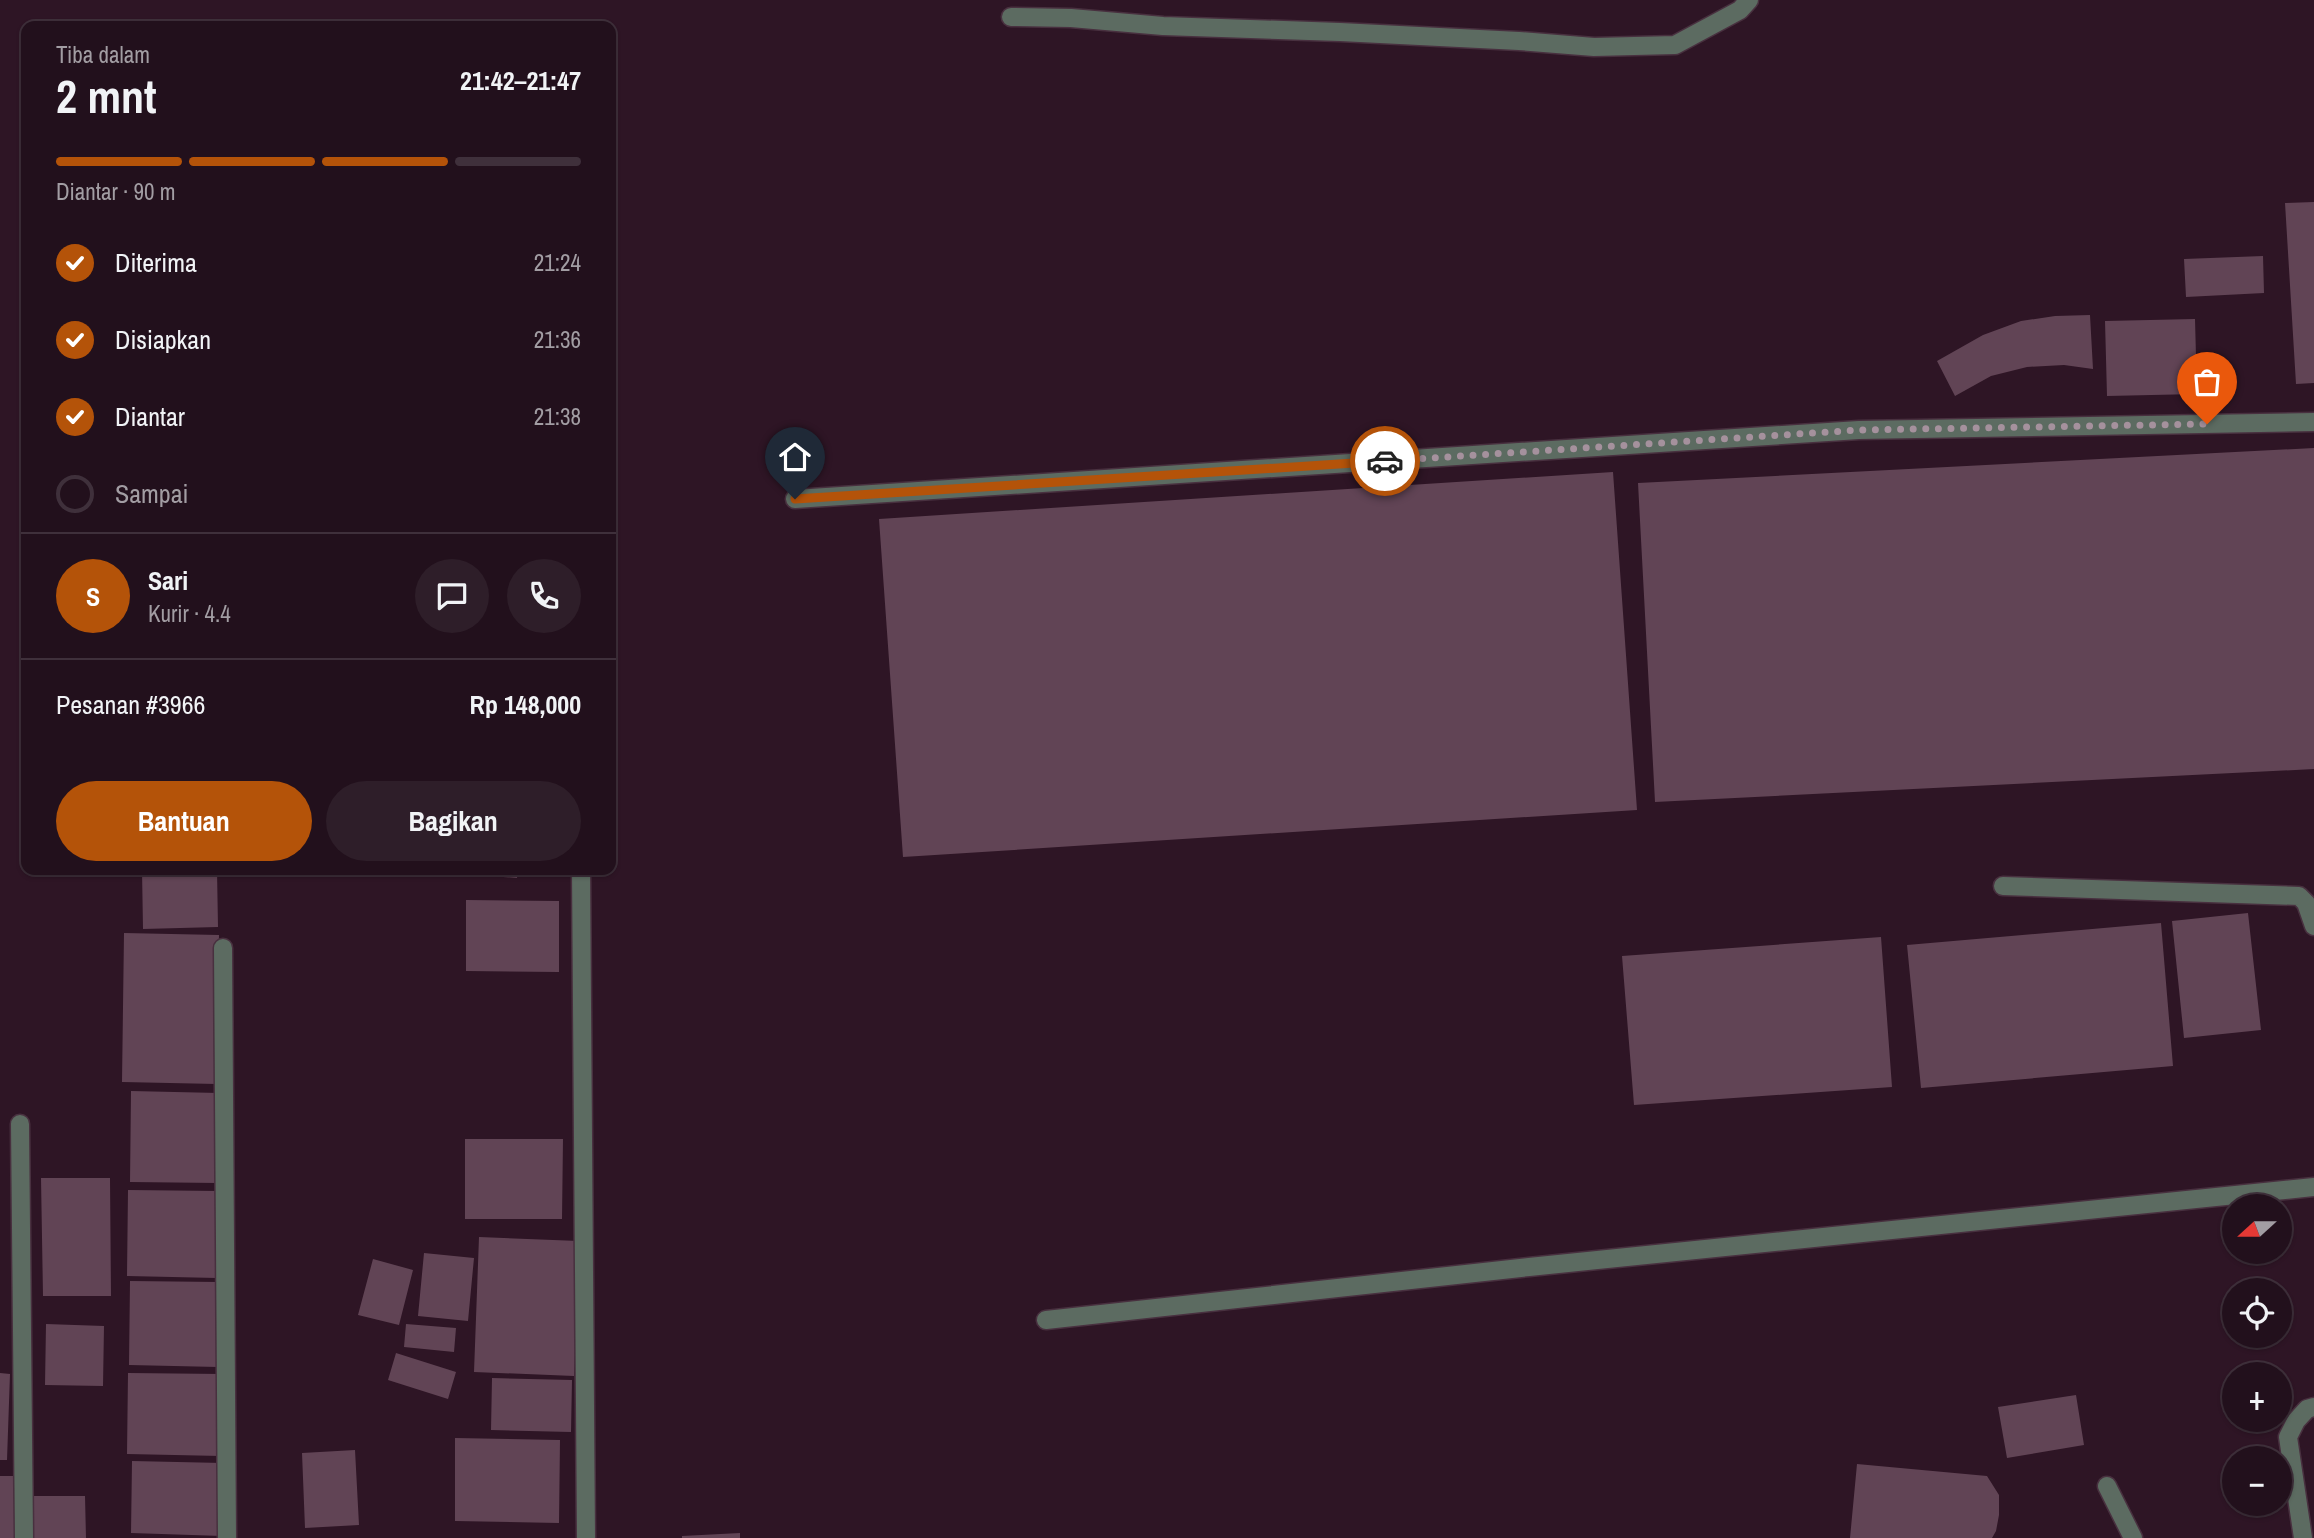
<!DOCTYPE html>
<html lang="id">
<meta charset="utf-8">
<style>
body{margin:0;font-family:"Archivo Narrow",sans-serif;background:#2e1e29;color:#f1f3f6;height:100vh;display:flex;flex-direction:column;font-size:26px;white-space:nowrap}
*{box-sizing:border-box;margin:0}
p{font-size:23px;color:#a29da3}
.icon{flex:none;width:38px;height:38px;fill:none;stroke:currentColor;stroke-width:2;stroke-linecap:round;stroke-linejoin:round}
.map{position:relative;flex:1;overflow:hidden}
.details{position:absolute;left:21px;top:21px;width:595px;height:854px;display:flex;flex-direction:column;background:#22101c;border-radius:14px;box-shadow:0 2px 5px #0004,0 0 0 2px #3f303b}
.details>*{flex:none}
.needle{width:46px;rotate:249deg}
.tools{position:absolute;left:2222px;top:1194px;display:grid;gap:14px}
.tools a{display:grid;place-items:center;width:70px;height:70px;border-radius:50%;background:#22101c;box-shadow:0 2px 5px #0004,0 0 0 2px #3f303b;font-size:35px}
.pin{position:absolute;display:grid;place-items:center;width:60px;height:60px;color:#fff;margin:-72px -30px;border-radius:50% 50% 50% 0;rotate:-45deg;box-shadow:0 0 7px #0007}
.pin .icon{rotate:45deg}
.courier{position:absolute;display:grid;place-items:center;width:70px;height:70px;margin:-35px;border:5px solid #b45309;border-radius:50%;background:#fff;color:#222;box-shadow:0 2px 9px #0007}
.summary em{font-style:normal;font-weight:700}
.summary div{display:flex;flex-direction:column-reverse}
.summary{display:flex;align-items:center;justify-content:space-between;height:119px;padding:0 35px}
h1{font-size:46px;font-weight:700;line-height:52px}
.bar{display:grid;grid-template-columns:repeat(4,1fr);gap:10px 7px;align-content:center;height:84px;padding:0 35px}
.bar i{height:9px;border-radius:5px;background:#3f303b}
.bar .on{background:#b45309}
.bar p{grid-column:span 4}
.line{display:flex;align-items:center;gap:18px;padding:0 35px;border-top:2px solid #3f303b}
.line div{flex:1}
.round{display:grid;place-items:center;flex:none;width:74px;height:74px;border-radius:37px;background:#2e1e29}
ol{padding:0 35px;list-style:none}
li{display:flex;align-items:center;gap:21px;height:77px}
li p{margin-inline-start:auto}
li .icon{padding:7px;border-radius:50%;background:#b45309;color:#fff;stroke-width:4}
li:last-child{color:#a29da3}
li i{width:38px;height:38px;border:4px solid #3f303b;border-radius:50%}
.action{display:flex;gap:14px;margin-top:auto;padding:14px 35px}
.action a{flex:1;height:80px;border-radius:42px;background:#b45309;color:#fff;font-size:28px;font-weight:700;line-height:80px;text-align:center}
.action a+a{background:#2e1e29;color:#f1f3f6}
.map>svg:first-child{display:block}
.building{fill:#614455}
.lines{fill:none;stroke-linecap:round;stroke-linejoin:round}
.minor-casing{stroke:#48303f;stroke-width:21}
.minor{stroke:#5c6b61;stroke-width:18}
.done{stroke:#a5919d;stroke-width:7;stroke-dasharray:0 12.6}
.route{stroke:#b45309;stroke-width:9}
</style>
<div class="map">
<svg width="2314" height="1538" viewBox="0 0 2314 1538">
<rect width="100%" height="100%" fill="#2e1525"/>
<path class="building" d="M2314 202V383L2296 384 2285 203Z
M2263 256 2264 293 2186 297 2184 259Z
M2090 315 2093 369 2064 365 2027 367 1991 376 1955 396 1937 361 1983 335 2021 321 2055 316Z
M2195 319 2197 394 2107 396 2105 321Z
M2314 448V769L1655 802 1638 483Z
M1613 472 1637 810 903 857 879 519Z
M142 870H217L218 927 143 929Z
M434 870H518L517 878 434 872Z
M466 900 559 901V972L466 971Z
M2248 913 2261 1030 2184 1038 2172 921Z
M2161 923 2173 1066 1921 1088 1907 945Z
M124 933 219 935 217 1084 122 1082Z
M1881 937 1892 1087 1634 1105 1622 956Z
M131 1091 219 1093 218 1183 130 1182Z
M465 1139H563L562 1219H465Z
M41 1178H110L111 1296H43Z
M128 1190 219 1191 217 1278 127 1276Z
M479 1237 579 1241 574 1376 474 1372Z
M424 1253 474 1258 468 1321 418 1316Z
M373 1259 413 1270 399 1325 358 1315Z
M130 1281 219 1282 218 1367 129 1365Z
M46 1324 104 1326 103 1386 45 1385Z
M406 1324 456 1328 454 1352 404 1347Z
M396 1353 456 1372 448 1399 388 1380Z
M0 1373 10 1374 7 1460H0Z
M128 1373 222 1374 221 1456 127 1454Z
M492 1378 572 1380 571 1432 491 1430Z
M2076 1395 2084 1445 2007 1458 1998 1407Z
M455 1438 560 1440 559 1523 455 1521Z
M355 1450 359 1525 305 1528 302 1453Z
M132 1461 223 1463 222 1536 131 1533Z
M1857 1464 1987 1476 1999 1495V1515L1996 1531 1992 1538H1850Z
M0 1476H16V1538H0Z
M30 1496H85L86 1538H30Z
M740 1533V1538H682V1536Z"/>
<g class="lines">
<defs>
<path id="minor" d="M1011 17 1071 18 1163 26 1340 32 1519 41 1594 47 1675 45 1740 10 1749 0
M795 499 1859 430 2314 422
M581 870 586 1538
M2003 886 2299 896 2306 903 2314 926
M223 948 227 1538
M20 1124 24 1538
M1046 1320 1529 1267 2314 1187
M2107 1486 2133 1538
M2303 1538 2288 1437 2296 1421 2307 1409 2314 1407"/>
</defs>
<use href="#minor" class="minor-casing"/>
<use href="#minor" class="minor"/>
</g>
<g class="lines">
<path class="done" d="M1385 461 1859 430 2207 424"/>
<path class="route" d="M795 499 1385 461"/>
</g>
</svg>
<div class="tools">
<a><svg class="needle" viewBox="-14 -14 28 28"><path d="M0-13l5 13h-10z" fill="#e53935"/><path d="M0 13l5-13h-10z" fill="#a29da3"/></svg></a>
<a><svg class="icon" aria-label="locate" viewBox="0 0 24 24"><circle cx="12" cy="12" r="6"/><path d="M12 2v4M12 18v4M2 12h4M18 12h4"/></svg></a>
<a>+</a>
<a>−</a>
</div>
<div class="pin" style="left:2207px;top:424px;background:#ea580c"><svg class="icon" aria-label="bag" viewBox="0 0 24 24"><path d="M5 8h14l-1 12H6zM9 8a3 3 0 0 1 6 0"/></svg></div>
<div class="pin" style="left:795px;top:499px;background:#1f2937"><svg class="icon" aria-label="home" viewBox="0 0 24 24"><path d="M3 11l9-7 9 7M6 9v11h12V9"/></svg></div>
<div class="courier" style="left:1385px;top:461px"><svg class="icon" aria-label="car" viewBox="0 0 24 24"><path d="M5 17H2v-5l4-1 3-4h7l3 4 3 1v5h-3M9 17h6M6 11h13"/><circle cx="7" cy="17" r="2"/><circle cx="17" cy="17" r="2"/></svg></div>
<section class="details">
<div class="summary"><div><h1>2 mnt</h1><p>Tiba dalam</p></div><em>21:42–21:47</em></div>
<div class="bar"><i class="on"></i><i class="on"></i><i class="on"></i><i></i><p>Diantar · 90 m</p></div>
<ol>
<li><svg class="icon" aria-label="check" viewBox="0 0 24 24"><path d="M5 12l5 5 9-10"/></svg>Diterima<p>21:24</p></li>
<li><svg class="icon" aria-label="check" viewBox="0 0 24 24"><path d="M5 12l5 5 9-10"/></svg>Disiapkan<p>21:36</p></li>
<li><svg class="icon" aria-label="check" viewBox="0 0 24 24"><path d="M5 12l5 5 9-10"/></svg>Diantar<p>21:38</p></li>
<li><i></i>Sampai</li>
</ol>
<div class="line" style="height:126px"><b class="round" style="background:#b45309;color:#fff">S</b><div><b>Sari</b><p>Kurir · 4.4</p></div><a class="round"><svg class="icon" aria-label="chat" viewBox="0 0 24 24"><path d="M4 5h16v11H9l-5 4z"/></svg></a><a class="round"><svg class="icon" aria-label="phone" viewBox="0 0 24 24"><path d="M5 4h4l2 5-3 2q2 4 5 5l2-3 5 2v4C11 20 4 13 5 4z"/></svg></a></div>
<div class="line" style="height:91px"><div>Pesanan #3966</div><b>Rp 148,000</b></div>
<div class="action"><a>Bantuan</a><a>Bagikan</a></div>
</section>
</div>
